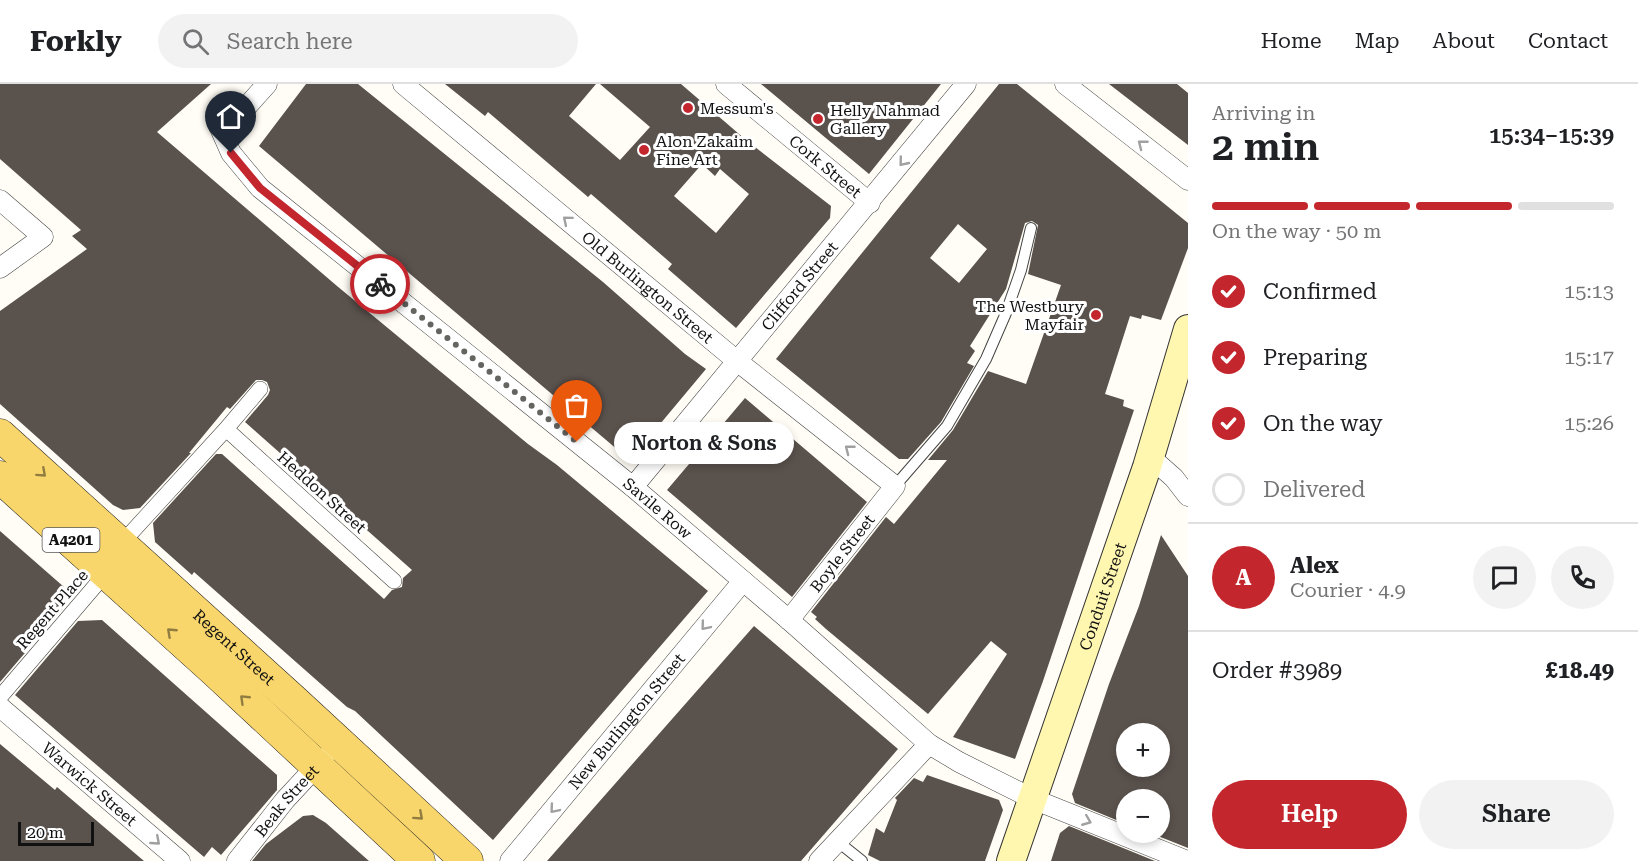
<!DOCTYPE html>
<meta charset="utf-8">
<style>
body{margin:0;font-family:"Roboto Serif",serif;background:#f2f2f2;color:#202124;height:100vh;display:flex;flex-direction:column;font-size:22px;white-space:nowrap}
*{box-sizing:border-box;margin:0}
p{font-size:20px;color:#757577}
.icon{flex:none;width:33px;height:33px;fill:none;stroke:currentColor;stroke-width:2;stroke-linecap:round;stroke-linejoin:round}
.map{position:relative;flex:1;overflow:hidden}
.sheet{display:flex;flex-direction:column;background:#fff;width:450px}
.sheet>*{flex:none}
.buttons{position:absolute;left:1116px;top:639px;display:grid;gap:12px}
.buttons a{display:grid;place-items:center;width:54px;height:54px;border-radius:50%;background:#fff;box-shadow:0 3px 9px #0003;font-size:30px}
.scale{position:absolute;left:18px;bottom:15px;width:76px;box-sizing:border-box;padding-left:6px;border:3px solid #111;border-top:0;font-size:16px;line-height:21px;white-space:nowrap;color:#111;-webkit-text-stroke:4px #fff;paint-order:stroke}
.pin{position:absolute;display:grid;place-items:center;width:51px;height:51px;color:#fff;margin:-62px -26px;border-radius:50% 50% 50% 0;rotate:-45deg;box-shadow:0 0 6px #0007}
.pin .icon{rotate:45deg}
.courier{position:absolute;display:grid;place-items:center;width:60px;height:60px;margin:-30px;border:4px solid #c4262e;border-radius:50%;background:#fff;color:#222;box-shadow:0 2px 8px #0007}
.bubble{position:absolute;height:42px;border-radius:21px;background:#fff;box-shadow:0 3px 9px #0003;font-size:20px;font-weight:600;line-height:42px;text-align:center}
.headline em{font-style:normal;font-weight:600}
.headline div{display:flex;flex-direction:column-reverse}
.headline{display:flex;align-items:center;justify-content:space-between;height:102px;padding:0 24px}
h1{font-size:39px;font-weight:600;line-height:45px}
.bar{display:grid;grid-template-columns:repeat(4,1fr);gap:9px 6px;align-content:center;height:72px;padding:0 24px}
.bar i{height:8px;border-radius:4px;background:#e0e0e0}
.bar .active{background:#c4262e}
.bar p{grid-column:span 4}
.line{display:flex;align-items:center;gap:15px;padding:0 24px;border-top:2px solid #e0e0e0}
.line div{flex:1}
.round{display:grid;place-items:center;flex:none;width:63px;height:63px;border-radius:32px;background:#f2f2f2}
ol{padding:0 24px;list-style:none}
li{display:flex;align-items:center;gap:18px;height:66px}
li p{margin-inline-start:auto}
li .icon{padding:6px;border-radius:50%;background:#c4262e;color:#fff;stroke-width:4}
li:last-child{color:#757577}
li i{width:33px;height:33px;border:3px solid #e0e0e0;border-radius:50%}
.primary-button{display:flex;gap:12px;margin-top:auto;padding:12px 24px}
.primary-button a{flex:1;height:69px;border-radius:36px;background:#c4262e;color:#fff;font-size:24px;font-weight:600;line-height:69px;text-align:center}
.primary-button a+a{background:#f2f2f2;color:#202124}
header{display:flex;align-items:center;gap:36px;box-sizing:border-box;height:84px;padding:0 30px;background:#fff;border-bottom:2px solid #e0e0e0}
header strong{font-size:28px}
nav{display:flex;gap:33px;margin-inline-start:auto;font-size:21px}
.search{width:420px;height:54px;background:#f2f2f2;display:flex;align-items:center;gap:15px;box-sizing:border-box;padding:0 21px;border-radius:33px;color:#757577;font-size:22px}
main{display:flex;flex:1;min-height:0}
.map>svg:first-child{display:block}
.building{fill:#5a524d;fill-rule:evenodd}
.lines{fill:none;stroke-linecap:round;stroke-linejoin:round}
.service-casing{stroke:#444;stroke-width:12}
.pedestrian-casing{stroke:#444;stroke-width:16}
.minor-casing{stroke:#444;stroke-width:21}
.secondary-casing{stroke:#333;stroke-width:30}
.primary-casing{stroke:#222;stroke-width:33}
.service{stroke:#fff;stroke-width:10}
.pedestrian{stroke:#fff;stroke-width:15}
.minor{stroke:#fff;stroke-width:20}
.secondary{stroke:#fff6b0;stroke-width:28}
.primary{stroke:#f9d66b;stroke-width:32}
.oneway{stroke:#a0a0a0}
.oneway2{stroke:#917d42}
.done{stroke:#646461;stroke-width:6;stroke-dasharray:0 10.8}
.route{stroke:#c4262e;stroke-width:8}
.poi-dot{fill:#c4262e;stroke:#fff;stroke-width:2}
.labels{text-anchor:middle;stroke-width:6;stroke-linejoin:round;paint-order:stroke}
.shield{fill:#fff;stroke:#585858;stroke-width:1.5}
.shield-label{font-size:15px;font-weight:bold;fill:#111}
.poi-label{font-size:16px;fill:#111;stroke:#fff;text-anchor:start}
.street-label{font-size:16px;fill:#111;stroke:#fff}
</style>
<header>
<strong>Forkly</strong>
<div class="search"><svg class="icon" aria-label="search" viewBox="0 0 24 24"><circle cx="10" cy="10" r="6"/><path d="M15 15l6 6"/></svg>Search here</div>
<nav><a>Home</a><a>Map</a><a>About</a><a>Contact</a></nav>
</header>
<main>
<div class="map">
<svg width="1188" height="777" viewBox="0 0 1188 777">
<rect width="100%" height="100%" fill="#fffdf5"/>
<path class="building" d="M0 0H211L157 48 337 202 528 360 557 381 708 507 493 756 355 627 347 623 194 488 192 491 155 458 153 439 216 370H222L384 515 392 506 402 503 403 494 412 486 245 338 268 311 270 306 267 298 262 296H256L230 325 227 323 189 369H191L140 424 123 426 113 421 0 320V227L87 165 72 152 81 146 0 75Z
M306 0H358L603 198 685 270 706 285 635 370 625 372 259 62Z
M445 0H596L569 32 620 76 650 43 600 0H681L746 56 831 122 830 134 736 244 668 185 672 180 591 110 588 113 488 28 485 32ZM702 80 715 92 720 85 749 110 716 149 674 112Z
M761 0H941L869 90Z
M999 0H1017L1188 139V164L1161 236 1142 231 1141 235 1130 232 1105 310 1124 316 1123 322 1134 326 1043 597 1015 675 953 653 1007 570 991 557 928 630 826 545 815 535 817 533 811 528 886 433 894 440 947 376H928L953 346 988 287 1026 300 1061 201 1028 190 1038 141 1032 137 1025 139 1006 205 970 262 975 267 967 279 974 282 941 338 908 375H899L776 275ZM958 140 987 165 959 199 930 174Z
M1109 0H1177L1188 9V61Z
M745 314 867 418 792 513 667 406Z
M0 447 64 503 66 521 0 598Z
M1161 451 1188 492V764L1148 748H1160V716H1126V740L1075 719 1072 710 1109 600 1139 522ZM1126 650H1160V682H1126Z
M102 536 277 691V706L221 771 212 763 204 773 15 611 78 537Z
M754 542 898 665 801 777H547Z
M0 660 55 706 57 703 144 777H0Z
M927 691 999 716 1003 726 985 777H880L868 771 876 744 884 749 897 716 895 714 914 694 923 698Z
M313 731 326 739 369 777H252L266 760 303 732Z
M1069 742 1155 777H1051L1060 749Z"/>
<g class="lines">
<defs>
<path id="service" d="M895 402 947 342 986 275 1006 229 1021 186 1031 144
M837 757 862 777"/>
<path id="pedestrian" d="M226 345 260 305
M120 461 226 345 394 497
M1 612 107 488"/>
<g id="minor">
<path id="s1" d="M267 0 240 30 219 42 231 69 260 104 633 403 789 536 929 660 959 678 1033 715 1187 777"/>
<path id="s2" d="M403 0 737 277 895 402 789 536"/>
<path id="s3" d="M726 0 870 119"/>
<path d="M1065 0 1188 96"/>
<path d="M0 116 43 153 0 184"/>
<path d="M1149 372 1174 394 1188 412"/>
<path id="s4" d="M633 403 966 0"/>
<path id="s5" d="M0 623 180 777"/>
<path id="s6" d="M237 777 285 716 324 674"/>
<path id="s7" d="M510 777 743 497"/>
<path d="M819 777 929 660"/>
</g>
<g id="secondary">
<path id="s8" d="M1011 777 1147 383 1188 245"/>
</g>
<g id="primary">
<path id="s9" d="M0 351 294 617 467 777"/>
<path d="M0 393 215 587 419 777"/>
</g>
</defs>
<use href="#service" class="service-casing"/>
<use href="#pedestrian" class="pedestrian-casing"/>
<use href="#minor" class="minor-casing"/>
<use href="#secondary" class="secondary-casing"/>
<use href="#primary" class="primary-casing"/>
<use href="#service" class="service"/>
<use href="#pedestrian" class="pedestrian"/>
<use href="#minor" class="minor"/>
<use href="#secondary" class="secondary"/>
<use href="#primary" class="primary"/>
</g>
<defs><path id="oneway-chevron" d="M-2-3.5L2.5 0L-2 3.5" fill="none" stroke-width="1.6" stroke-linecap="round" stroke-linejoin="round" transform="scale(1.5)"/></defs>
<g class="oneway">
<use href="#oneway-chevron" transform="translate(1142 60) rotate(-142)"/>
<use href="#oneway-chevron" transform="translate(903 78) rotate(129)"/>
<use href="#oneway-chevron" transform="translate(567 136) rotate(-140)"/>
<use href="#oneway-chevron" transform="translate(849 365) rotate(-142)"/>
<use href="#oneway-chevron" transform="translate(705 542) rotate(130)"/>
<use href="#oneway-chevron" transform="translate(554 725) rotate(130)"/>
<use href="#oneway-chevron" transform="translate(1087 737) rotate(22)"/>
<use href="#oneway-chevron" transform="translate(156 757) rotate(41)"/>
</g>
<g class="oneway2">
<use href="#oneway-chevron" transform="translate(42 389) rotate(42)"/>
<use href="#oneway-chevron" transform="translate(171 548) rotate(-137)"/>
<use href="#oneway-chevron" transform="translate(244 615) rotate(-136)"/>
<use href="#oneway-chevron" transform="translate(419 732) rotate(42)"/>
</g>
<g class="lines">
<path class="done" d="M380 200 577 358"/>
<path class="route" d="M231 69 260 104 380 200"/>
</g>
<g class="poi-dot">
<circle cx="688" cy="24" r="6"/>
<circle cx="818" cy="35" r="6"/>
<circle cx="644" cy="66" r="6"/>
<circle cx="1096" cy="231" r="6"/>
</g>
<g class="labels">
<rect class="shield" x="42.5" y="444" width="57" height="24" rx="4.5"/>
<g class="shield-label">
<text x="71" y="461">A4201</text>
</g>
<g class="poi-label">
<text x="700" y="30">Messum's</text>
<text x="830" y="32">Helly Nahmad<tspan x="830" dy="18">Gallery</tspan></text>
<text x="656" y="63">Alon Zakaim<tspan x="656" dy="18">Fine Art</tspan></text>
<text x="1084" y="228" text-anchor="end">The Westbury<tspan x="1084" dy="18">Mayfair</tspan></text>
</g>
<g class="street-label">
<text dy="6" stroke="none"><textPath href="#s3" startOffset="129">Cork Street</textPath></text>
<text dy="6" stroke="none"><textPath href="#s2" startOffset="318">Old Burlington Street</textPath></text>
<text dy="6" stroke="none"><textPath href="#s4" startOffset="261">Clifford Street</textPath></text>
<text transform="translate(322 408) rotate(42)" y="6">Heddon Street</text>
<text dy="6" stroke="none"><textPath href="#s1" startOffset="650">Savile Row</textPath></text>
<text transform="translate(842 469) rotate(-52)" y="6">Boyle Street</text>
<text dy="6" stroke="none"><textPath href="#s8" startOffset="280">Conduit Street</textPath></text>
<text transform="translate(52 525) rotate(-49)" y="6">Regent Place</text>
<text dy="6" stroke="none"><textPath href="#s9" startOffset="316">Regent Street</textPath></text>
<text dy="6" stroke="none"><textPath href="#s7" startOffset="182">New Burlington Street</textPath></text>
<text dy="6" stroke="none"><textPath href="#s5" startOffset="118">Warwick Street</textPath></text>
<text dy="6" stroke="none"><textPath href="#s6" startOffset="78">Beak Street</textPath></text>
</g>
</g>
</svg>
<div class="buttons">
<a>+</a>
<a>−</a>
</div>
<div class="scale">20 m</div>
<div class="pin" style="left:577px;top:358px;background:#ea580c"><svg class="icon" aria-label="bag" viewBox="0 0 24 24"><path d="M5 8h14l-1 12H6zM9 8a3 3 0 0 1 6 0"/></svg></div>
<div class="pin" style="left:231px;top:69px;background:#1f2937"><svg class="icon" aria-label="home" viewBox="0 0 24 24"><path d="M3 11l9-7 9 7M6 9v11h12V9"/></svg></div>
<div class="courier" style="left:380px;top:200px"><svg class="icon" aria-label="bike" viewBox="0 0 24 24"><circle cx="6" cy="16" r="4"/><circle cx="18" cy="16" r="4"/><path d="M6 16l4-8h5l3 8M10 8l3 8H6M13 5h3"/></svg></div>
<div class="bubble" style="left:614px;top:338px;width:180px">Norton &amp; Sons</div>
</div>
<section class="sheet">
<div class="headline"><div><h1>2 min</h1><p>Arriving in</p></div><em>15:34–15:39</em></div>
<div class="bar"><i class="active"></i><i class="active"></i><i class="active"></i><i></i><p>On the way · 50 m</p></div>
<ol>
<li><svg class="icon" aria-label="check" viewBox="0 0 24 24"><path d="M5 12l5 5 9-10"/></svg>Confirmed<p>15:13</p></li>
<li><svg class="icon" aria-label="check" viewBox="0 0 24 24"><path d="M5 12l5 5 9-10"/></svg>Preparing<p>15:17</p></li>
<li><svg class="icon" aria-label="check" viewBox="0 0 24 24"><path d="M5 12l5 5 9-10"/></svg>On the way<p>15:26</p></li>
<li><i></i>Delivered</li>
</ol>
<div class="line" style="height:108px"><b class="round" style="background:#c4262e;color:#fff">A</b><div><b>Alex</b><p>Courier · 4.9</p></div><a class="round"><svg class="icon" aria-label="chat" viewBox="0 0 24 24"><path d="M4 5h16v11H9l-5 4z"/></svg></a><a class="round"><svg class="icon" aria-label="phone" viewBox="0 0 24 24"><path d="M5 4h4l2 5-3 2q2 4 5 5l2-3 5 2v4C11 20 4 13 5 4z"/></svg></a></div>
<div class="line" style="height:78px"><div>Order #3989</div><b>£18.49</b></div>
<div class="primary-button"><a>Help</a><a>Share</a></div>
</section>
</main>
